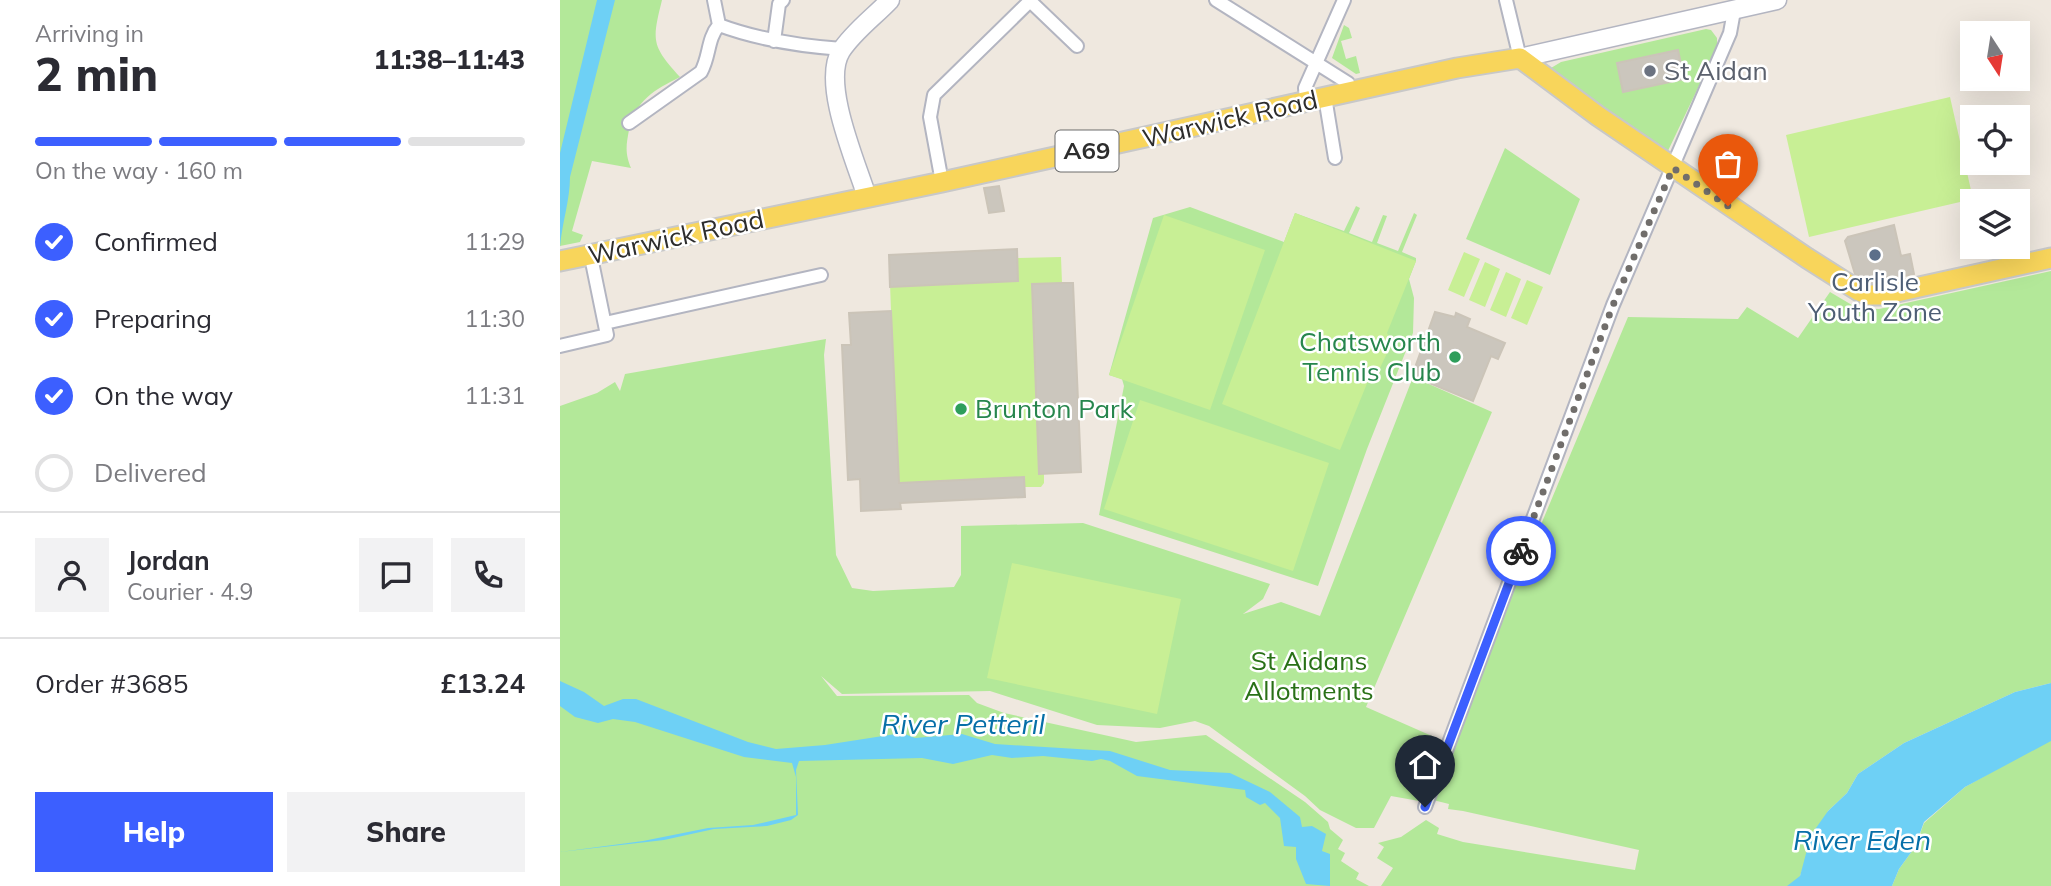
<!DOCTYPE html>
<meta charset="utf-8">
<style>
body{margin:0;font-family:Mulish,sans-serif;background:#f2f2f3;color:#2b2b33;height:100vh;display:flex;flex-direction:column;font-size:26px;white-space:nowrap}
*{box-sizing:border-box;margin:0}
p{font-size:23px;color:#7c7c81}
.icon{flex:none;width:38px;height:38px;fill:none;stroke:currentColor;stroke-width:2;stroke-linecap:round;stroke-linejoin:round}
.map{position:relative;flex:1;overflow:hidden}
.panel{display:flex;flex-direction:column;background:#fff;width:560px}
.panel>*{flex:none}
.needle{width:46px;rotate:168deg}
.buttons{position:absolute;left:1400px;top:21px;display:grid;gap:14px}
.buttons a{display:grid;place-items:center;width:70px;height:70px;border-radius:0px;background:#fff;box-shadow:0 7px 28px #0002;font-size:35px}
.pin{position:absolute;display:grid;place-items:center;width:60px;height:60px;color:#fff;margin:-72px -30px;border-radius:50% 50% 50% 0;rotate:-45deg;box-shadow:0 0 7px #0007}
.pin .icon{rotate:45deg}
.courier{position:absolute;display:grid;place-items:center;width:70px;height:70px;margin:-35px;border:5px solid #3c5fff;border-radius:50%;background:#fff;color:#222;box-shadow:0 2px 9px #0007}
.overview em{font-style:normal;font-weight:800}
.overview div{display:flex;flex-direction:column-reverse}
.overview{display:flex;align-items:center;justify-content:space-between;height:119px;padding:0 35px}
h1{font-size:46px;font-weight:800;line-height:52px}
.bar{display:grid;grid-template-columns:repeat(4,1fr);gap:10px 7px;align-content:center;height:84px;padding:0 35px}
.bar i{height:9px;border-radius:5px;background:#e1e1e2}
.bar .active{background:#3c5fff}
.bar p{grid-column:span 4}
.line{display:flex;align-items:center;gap:18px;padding:0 35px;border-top:2px solid #e1e1e2}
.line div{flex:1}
.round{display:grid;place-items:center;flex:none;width:74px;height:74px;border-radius:0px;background:#f2f2f3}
ol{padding:0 35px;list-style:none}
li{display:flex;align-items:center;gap:21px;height:77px}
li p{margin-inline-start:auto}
li .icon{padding:7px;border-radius:50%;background:#3c5fff;color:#fff;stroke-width:4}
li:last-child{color:#7c7c81}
li i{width:38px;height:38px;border:4px solid #e1e1e2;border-radius:50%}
.primary-button{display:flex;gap:14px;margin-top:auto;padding:14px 35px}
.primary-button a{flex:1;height:80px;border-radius:0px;background:#3c5fff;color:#fff;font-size:28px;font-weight:800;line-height:80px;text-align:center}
.primary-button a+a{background:#f2f2f3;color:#2b2b33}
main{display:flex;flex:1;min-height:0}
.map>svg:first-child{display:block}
.green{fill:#b3e899}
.pitch{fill:#c8ef95}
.water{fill:#6ed0f5}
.building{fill:#cbc6bd;stroke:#cbc4b8;stroke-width:2}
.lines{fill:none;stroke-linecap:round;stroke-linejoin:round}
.street-casing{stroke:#b3b5c1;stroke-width:16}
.secondary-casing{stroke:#b3b5c1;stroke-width:21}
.primary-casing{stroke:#c8c8c8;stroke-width:23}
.street{stroke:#fff;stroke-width:12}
.secondary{stroke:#fff;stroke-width:18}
.primary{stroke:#f8d55b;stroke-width:19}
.done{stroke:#716e6b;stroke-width:7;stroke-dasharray:0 12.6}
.route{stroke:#3c5fff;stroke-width:9}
.worship-dot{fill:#6b7280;stroke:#fff;stroke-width:2.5}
.service-dot{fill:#5c6f8a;stroke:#fff;stroke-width:2.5}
.leisure-dot{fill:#2e9e5b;stroke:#fff;stroke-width:2.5}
.labels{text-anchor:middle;stroke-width:5;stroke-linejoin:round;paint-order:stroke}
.shield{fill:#fff;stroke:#6c6c6c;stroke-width:2}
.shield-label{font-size:24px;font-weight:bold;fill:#2d2d2d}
.worship-label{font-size:26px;fill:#5b616d;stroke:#fff;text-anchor:start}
.street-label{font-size:26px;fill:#2d2d2d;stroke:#fff}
.service-label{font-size:26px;fill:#4e5e75;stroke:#fff}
.leisure-label{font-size:26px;fill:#27864d;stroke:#fff;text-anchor:end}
.park-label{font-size:26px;fill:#297017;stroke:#fff}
.water-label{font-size:28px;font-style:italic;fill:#066fa8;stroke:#fff}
</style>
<main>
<section class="panel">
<div class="overview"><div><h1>2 min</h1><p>Arriving in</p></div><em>11:38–11:43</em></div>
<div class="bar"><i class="active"></i><i class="active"></i><i class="active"></i><i></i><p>On the way · 160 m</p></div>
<ol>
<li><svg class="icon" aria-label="check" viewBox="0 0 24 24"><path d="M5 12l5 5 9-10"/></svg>Confirmed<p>11:29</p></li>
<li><svg class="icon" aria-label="check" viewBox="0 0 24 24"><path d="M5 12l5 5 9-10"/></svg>Preparing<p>11:30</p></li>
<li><svg class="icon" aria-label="check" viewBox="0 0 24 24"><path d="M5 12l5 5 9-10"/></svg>On the way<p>11:31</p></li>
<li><i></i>Delivered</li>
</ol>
<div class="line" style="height:126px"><a class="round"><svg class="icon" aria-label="person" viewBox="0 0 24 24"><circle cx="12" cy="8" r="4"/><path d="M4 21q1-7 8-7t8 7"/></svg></a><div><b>Jordan</b><p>Courier · 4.9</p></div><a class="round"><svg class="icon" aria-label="chat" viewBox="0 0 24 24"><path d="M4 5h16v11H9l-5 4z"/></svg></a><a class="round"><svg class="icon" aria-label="phone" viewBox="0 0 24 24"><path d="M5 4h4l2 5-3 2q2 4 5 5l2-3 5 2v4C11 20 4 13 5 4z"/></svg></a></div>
<div class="line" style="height:91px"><div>Order #3685</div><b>£13.24</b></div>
<div class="primary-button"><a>Help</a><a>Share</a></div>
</section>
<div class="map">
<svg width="1491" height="886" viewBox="0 0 1491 886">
<rect width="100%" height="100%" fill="#efe8df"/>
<path class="green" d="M0 0H102C92 41 91 45 120 77 94 90 76 100 69 130 66 146 65 153 71 168L32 161 12 231 23 235 20 242 0 246Z
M784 25 789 28 792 38 781 41 786 59 796 56 800 73 796 74 772 58Z
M1146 29 1151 30 1157 38V48L1106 155 990 72 991 68 1001 62Z
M945 148 1020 199 990 275 906 239Z
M796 206 800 208 789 233 812 242 823 215 827 216 817 243 838 251 854 213 857 215 842 252 856 258V261L849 279 854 298 853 333 807 449 758 586 539 515 564 386 562 379 549 375 593 218 630 207 724 242 735 213 784 231Z
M1491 271V683L1455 692 1344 743 1298 774 1287 793 1268 811 1246 859 1240 876 1242 886H821L833 868 817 858 824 847 818 843 841 837 866 820 879 828 877 834 903 842 1075 870 1079 850 903 811 888 809 889 804 873 800 946 608 1068 317 1178 319 1187 307 1238 338 1270 292 1297 308 1319 309Z
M266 339 264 355 276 555 292 588 313 591 394 587 401 575V526L523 523 710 584 703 599 683 614 721 602 760 616 853 377 932 412 806 707 881 740 859 801 831 796 814 828H796L760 810 745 796 649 726 635 721 600 728 537 725 430 691 282 694 261 676 277 696 409 695 417 703 444 713 576 742 646 735 745 802 768 822 770 829 783 840 778 849 785 853 781 861 799 873 796 879 809 886H0V406L37 393 55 382 60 391 65 374Z
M1487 741H1491V886H1332L1339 869 1355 847 1364 823 1405 787Z"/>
<path class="pitch" d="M1390 97 1413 199 1249 237 1226 135Z
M735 213 856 261 827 333 832 343 818 372 810 376 780 450 662 404Z
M604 215 705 250 650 410 549 375Z
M457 249 458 258 501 257 502 283H513L521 472 484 473V483L481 487H464L465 497 341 503V509L301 511 300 480H288L282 345 291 344 289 313 331 311 329 255Z
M904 252 920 259 904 297 888 290Z
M925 262 940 269 925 307 909 300Z
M946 272 961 279 946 317 930 310Z
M967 280 983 287 967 325 951 318Z
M580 400 769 463 733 571 544 509Z
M452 563 621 599 597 714 427 678Z"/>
<path class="water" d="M37 0H55L10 177C10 200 2 223 0 247V153Z
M0 681 24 692 44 706 63 699H76L188 742 216 749 265 745 342 733 355 738 402 734 435 744 550 751 610 770 670 773 710 792 740 817 742 827 752 826 766 834 762 851 770 854V886L746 884 736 859V847L724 846 720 818 705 803 700 805 686 797 685 790 577 776 550 761 541 759 532 761 483 756 452 758 432 755 393 764 362 758 239 761 236 770 238 815 231 820 207 826 154 829 104 840 0 852 83 841 148 828 193 825 236 815V777L232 763 184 757 75 722 53 719 38 723 15 717 0 706Z
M1491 683V741L1405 787 1364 822 1355 847 1339 869 1332 886H1227L1240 876 1251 835 1268 811 1287 793 1298 774 1344 743 1455 692Z"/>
<path class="building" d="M1118 50 1124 79 1063 92 1057 63Z
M439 186 444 211 429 213 424 188Z
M1334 225 1341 256 1350 254 1354 274 1311 283 1295 274 1285 241 1288 237Z
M457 249 458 281 330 287 329 255Z
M502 283H513L521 472 479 474 472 284Z
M331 311 339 483 464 477 465 497 340 503 341 509 301 511 300 479 288 480 282 345H291L289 313Z
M875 312 895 317 896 313 910 319 907 327 945 343 938 359 931 356 913 401 852 376Z"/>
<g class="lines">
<defs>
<path id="street" d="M154 0 159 25
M656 0 788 83 792 91
M946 0 960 58
M470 1 517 46
M214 41 219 4 223 0
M765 97 775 158
M746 101 745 88 784 0
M69 123 141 72C150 56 147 39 159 25 199 40 240 46 282 49
M382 182 370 117 374 95 471 0
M45 323 261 275
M0 346 47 335 31 257
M865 807 1053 305 1170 33 1174 11"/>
<path id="secondary" d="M960 58 1217 0
M307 197C296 162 261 83 281 51 293 32 315 16 330 0"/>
<path id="primary" d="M0 261 382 182 897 68 960 58 1038 116 1247 258 1299 291 1309 295H1323L1491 258"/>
</defs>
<use href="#street" class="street-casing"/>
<use href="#secondary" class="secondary-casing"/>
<use href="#primary" class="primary-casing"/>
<use href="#street" class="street"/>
<use href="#secondary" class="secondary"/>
<use href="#primary" class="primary"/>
</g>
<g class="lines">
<path class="done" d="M961 551 1053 305 1113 168 1168 206"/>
<path class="route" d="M865 807 961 551"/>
</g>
<circle class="worship-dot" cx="1090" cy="71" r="7"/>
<circle class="service-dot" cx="1315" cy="255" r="7"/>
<g class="leisure-dot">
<circle cx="895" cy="357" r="7"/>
<circle cx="401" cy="409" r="7"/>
</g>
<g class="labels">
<rect class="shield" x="495.5" y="130.5" width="63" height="41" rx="5"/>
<g class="shield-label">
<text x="527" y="159">A69</text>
</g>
<g class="worship-label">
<text x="1104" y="80">St Aidan</text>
</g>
<g class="street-label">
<text transform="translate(670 119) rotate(-13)" y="9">Warwick Road</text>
<text transform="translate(116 237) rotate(-12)" y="9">Warwick Road</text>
</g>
<g class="service-label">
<text x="1315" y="291">Carlisle<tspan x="1315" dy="30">Youth Zone</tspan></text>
</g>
<g class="leisure-label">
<text x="881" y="351">Chatsworth<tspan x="881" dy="30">Tennis Club</tspan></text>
<text x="415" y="418" text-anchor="start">Brunton Park</text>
</g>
<g class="park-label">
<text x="749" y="670">St Aidans<tspan x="749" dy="30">Allotments</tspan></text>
</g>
<g class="water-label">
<text x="403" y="734">River Petteril</text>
<text x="1302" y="850">River Eden</text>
</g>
</g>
</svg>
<div class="buttons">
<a><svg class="needle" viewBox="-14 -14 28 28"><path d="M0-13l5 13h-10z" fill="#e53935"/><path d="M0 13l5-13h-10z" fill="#7c7c81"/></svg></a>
<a><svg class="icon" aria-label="locate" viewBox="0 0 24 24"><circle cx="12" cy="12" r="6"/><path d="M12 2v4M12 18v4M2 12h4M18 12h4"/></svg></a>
<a><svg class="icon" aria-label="layers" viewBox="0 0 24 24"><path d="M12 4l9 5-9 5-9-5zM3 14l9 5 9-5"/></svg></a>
</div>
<div class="pin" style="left:1168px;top:206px;background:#ea580c"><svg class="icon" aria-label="bag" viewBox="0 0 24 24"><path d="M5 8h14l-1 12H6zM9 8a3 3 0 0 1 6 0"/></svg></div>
<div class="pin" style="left:865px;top:807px;background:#1f2937"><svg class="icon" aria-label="home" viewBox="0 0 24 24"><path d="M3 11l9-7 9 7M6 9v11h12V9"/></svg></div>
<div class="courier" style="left:961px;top:551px"><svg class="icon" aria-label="bike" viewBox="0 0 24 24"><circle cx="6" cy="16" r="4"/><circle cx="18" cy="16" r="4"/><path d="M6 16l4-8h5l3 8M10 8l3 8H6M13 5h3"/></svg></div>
</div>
</main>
